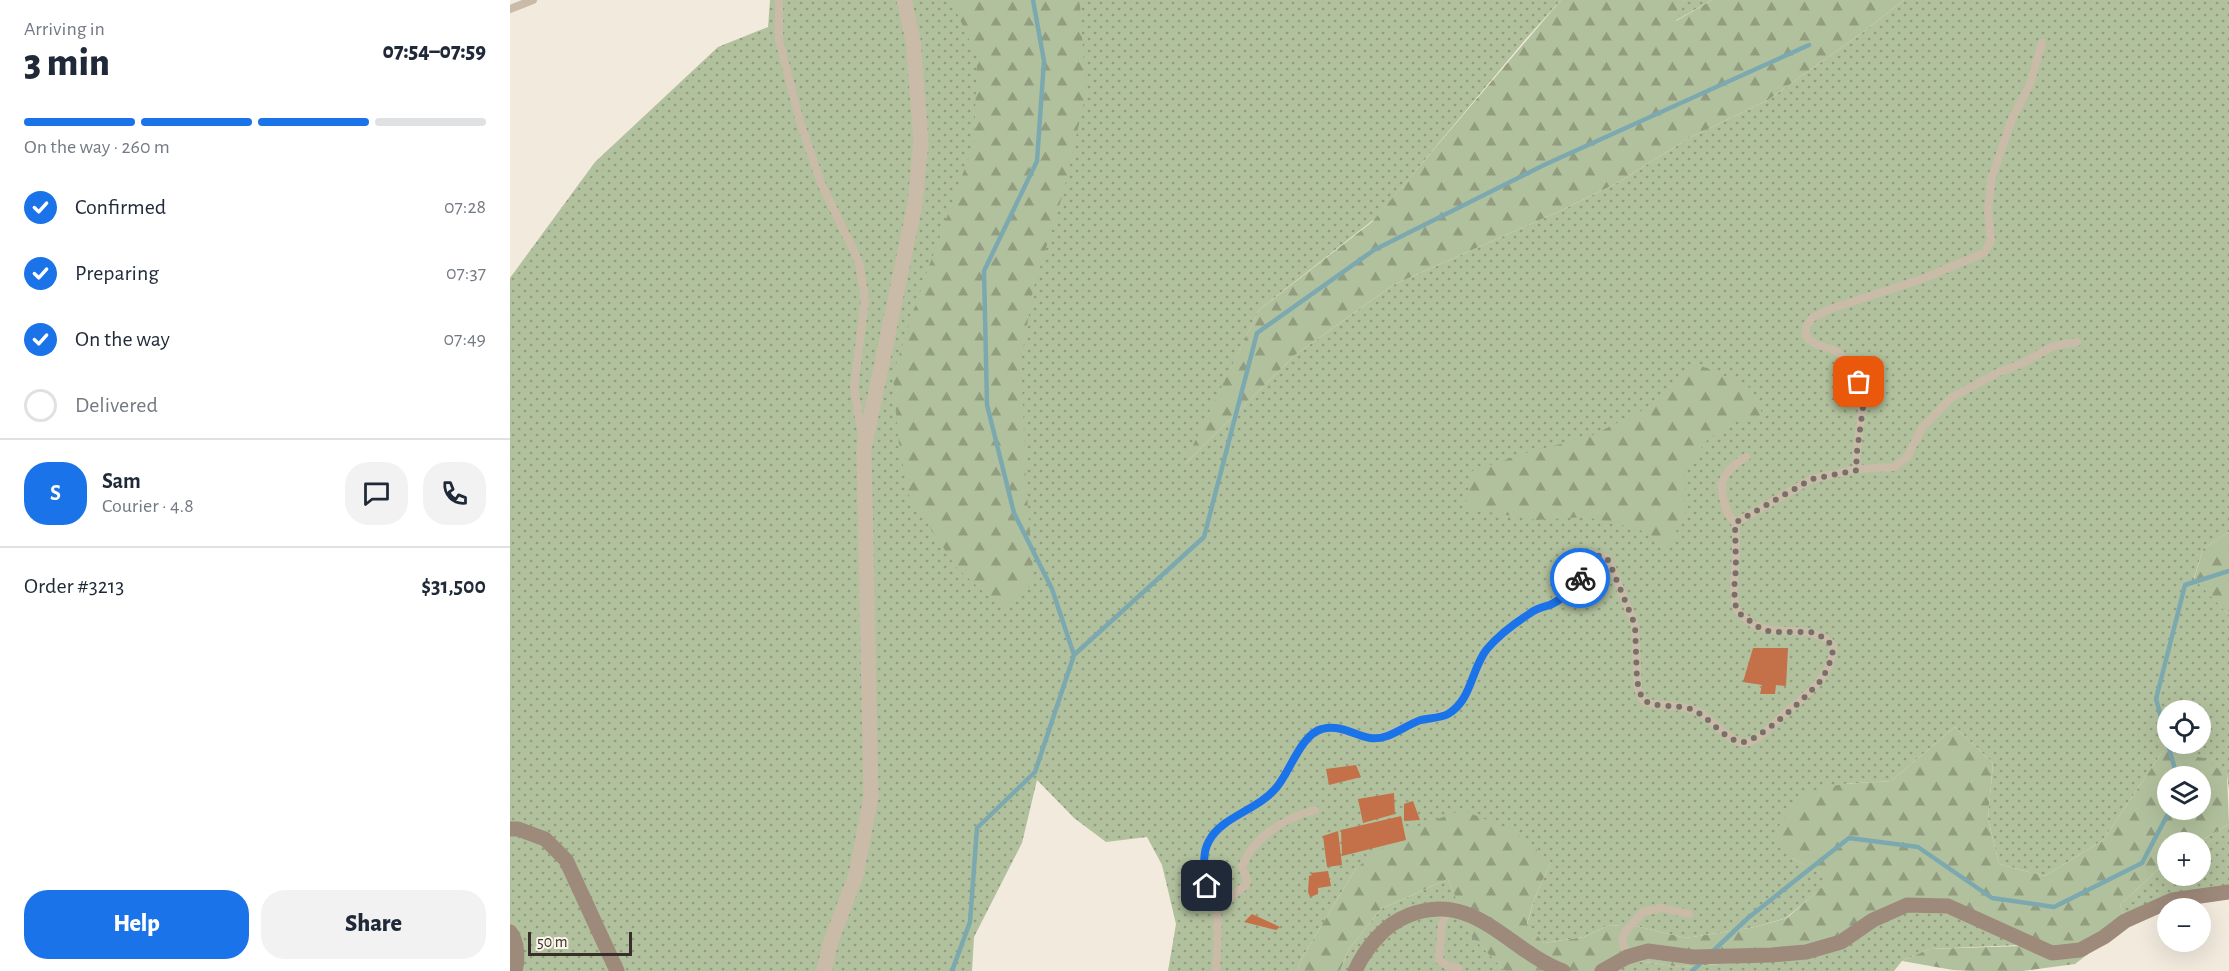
<!DOCTYPE html>
<meta charset="utf-8">
<style>
body{margin:0;font-family:"Alegreya Sans",sans-serif;background:#f2f2f3;color:#1f2937;height:100vh;display:flex;flex-direction:column;font-size:22px;white-space:nowrap}
*{box-sizing:border-box;margin:0}
p{font-size:20px;color:#747a83}
.icon{flex:none;width:33px;height:33px;fill:none;stroke:currentColor;stroke-width:2;stroke-linecap:round;stroke-linejoin:round}
.map{position:relative;flex:1;overflow:hidden}
.side{display:flex;flex-direction:column;background:#fff;width:510px}
.side>*{flex:none}
.fabs{position:absolute;left:1647px;top:700px;display:grid;gap:12px}
.fabs a{display:grid;place-items:center;width:54px;height:54px;border-radius:50%;background:#fff;box-shadow:0 6px 24px #0002;font-size:30px}
.scale{position:absolute;left:18px;bottom:15px;width:104px;box-sizing:border-box;padding-left:6px;border:3px solid #372f29;border-top:0;font-size:16px;line-height:21px;white-space:nowrap;color:#372f29;-webkit-text-stroke:4px #faf4ea;paint-order:stroke}
.pin{position:absolute;display:grid;place-items:center;width:51px;height:51px;color:#fff;margin:-26px;border-radius:12px;box-shadow:0 3px 9px #0006}
.courier{position:absolute;display:grid;place-items:center;width:60px;height:60px;margin:-30px;border:4px solid #1a73e8;border-radius:50%;background:#fff;color:#222;box-shadow:0 2px 8px #0007}
.head em{font-style:normal;font-weight:800}
.head div{display:flex;flex-direction:column-reverse}
.head{display:flex;align-items:center;justify-content:space-between;height:102px;padding:0 24px}
h1{font-size:39px;font-weight:800;line-height:45px}
.bar{display:grid;grid-template-columns:repeat(4,1fr);gap:9px 6px;align-content:center;height:72px;padding:0 24px}
.bar i{height:8px;border-radius:4px;background:#e0e1e3}
.bar .selected{background:#1a73e8}
.bar p{grid-column:span 4}
.line{display:flex;align-items:center;gap:15px;padding:0 24px;border-top:2px solid #e0e1e3}
.line div{flex:1}
.round{display:grid;place-items:center;flex:none;width:63px;height:63px;border-radius:24px;background:#f2f2f3}
ol{padding:0 24px;list-style:none}
li{display:flex;align-items:center;gap:18px;height:66px}
li p{margin-inline-start:auto}
li .icon{padding:6px;border-radius:50%;background:#1a73e8;color:#fff;stroke-width:4}
li:last-child{color:#747a83}
li i{width:33px;height:33px;border:3px solid #e0e1e3;border-radius:50%}
.action{display:flex;gap:12px;margin-top:auto;padding:12px 24px}
.action a{flex:1;height:69px;border-radius:24px;background:#1a73e8;color:#fff;font-size:24px;font-weight:800;line-height:69px;text-align:center}
.action a+a{background:#f2f2f3;color:#1f2937}
main{display:flex;flex:1;min-height:0}
.map>svg:first-child{display:block}
.grass{fill:url(#grass-dots);fill-rule:evenodd}
.forest{fill:url(#forest-firs);fill-rule:evenodd}
.lines{fill:none;stroke-linecap:round;stroke-linejoin:round}
.stream{stroke:#7ca9af;stroke-width:4.5}
.building{fill:#c47149}
.lane{stroke:#cabba9;stroke-width:8}
.street{stroke:#cabba9;stroke-width:15}
.secondary{stroke:#9e8a7a;stroke-width:15}
.done{stroke:#787068;stroke-width:6;stroke-dasharray:0 10.8}
.route{stroke:#1a73e8;stroke-width:8}
</style>
<main>
<section class="side">
<div class="head"><div><h1>3 min</h1><p>Arriving in</p></div><em>07:54–07:59</em></div>
<div class="bar"><i class="selected"></i><i class="selected"></i><i class="selected"></i><i></i><p>On the way · 260 m</p></div>
<ol>
<li><svg class="icon" aria-label="check" viewBox="0 0 24 24"><path d="M5 12l5 5 9-10"/></svg>Confirmed<p>07:28</p></li>
<li><svg class="icon" aria-label="check" viewBox="0 0 24 24"><path d="M5 12l5 5 9-10"/></svg>Preparing<p>07:37</p></li>
<li><svg class="icon" aria-label="check" viewBox="0 0 24 24"><path d="M5 12l5 5 9-10"/></svg>On the way<p>07:49</p></li>
<li><i></i>Delivered</li>
</ol>
<div class="line" style="height:108px"><b class="round" style="background:#1a73e8;color:#fff">S</b><div><b>Sam</b><p>Courier · 4.8</p></div><a class="round"><svg class="icon" aria-label="chat" viewBox="0 0 24 24"><path d="M4 5h16v11H9l-5 4z"/></svg></a><a class="round"><svg class="icon" aria-label="phone" viewBox="0 0 24 24"><path d="M5 4h4l2 5-3 2q2 4 5 5l2-3 5 2v4C11 20 4 13 5 4z"/></svg></a></div>
<div class="line" style="height:78px"><div>Order #3213</div><b>$31,500</b></div>
<div class="action"><a>Help</a><a>Share</a></div>
</section>
<div class="map">
<svg width="1719" height="971" viewBox="0 0 1719 971">
<defs>
<pattern id="grass-dots" width="8" height="8" patternUnits="userSpaceOnUse" patternTransform="scale(1.5)"><rect width="8" height="8" fill="#b2c19d"/><path d="M2 2h.1M6 6h.1" fill="none" stroke="#929d80" stroke-width="1.8" stroke-linecap="round"/></pattern>
<pattern id="forest-firs" width="22" height="20" patternUnits="userSpaceOnUse" patternTransform="scale(1.5)"><rect width="22" height="20" fill="#b2c19d"/><path d="M5 1l3.5 6h-7zM16 11l3.5 6h-7z" fill="#929d80"/></pattern>
</defs>
<rect width="100%" height="100%" fill="#f2eadd"/>
<path class="grass" d="M260 0H1051L1015 40 867 217 749 310 675 464 785 355 883 285 1050 211 1109 182 1179 138 1258 100 1352 33 1394 0H1719V532L1693 549 1684 578 1719 615V790L1717 775 1653 751 1593 840 1535 876 1489 864 1478 819 1483 763 1445 727 1381 781 1333 784 1282 858 1322 879 1276 918 1245 927 1176 938 1122 925 1097 926 1074 937 1034 943 1017 925 1025 897 1041 862 846 868 792 958 787 971H658L666 924 652 865 637 837 596 842 564 818 527 780 512 843 464 937 462 971H0V278L85 162 208 47 258 27ZM1658 711H1690V744H1658Z
M1174 0H1202L1165 21Z
M1719 824V896L1663 903 1616 925 1610 905 1657 861 1658 876H1690V843H1687Z
M938 879 963 937 995 971H830L839 949 871 909Z
M1397 907 1436 909 1512 945 1419 949 1392 961 1384 971H1099L1120 960 1171 967 1260 960Z"/>
<path class="forest" d="M441 0H569L570 6 576 93 554 190 523 290 511 361 516 483 524 583 493 610 446 567 398 494 388 437 383 374 414 280 464 143 467 57Z
M1051 0H1174L1166 21 1202 0H1394L1352 33 1258 100 1179 138 1109 182 1050 211 883 285 785 355 673 466 749 310 862 222Z
M1185 363 1240 388 1254 417 1227 421 1198 439 1174 470V517L1156 550 1129 529 1076 517 1026 520 955 508 962 471 1019 452 1081 436 1135 409Z
M1719 532V615L1684 579 1693 549Z
M1445 727 1483 763 1478 819 1489 864 1535 876 1593 840 1653 751 1693 758 1717 775 1719 824 1687 843H1658L1657 861 1610 905 1616 925 1565 964 1512 971H1463L1443 970 1392 961 1419 949 1510 946 1436 909 1397 907 1366 922 1260 960 1171 967 1120 960 1099 971H995L962 937 938 879 871 909 839 949 830 971H787L792 958 846 868 898 830 952 810 1005 831 1041 862 1025 897 1017 924 1034 943 1074 937 1097 926 1122 925 1176 938 1245 927 1277 918 1321 879 1282 858 1263 834 1293 793 1333 784 1381 781ZM1658 777H1690V810H1658Z"/>
<g class="lines">
<path class="stream" d="M564 655 694 537 747 333 864 250 1034 165 1299 45
M1658 742 1646 699 1675 585 1719 571
M1658 744 1667 777
M1202 952 1238 918 1339 838 1408 847 1482 898 1544 907 1632 863 1660 810
M442 971 460 922 467 828 525 772 564 655 542 589 504 513 477 405 474 271 527 161 534 61 523 0
M1182 971 1192 962"/>
</g>
<path class="building" d="M1243 648H1278L1276 686 1266 685 1265 694H1250L1252 685 1233 682Z
M846 765 851 777 819 785 816 769Z
M884 793 885 814 853 823 848 799Z
M903 801 910 820 894 821V804Z
M891 816 896 840 832 856 831 830Z
M828 831 832 865 817 867 813 836Z
M818 871 821 886 808 888V894L800 897 798 892 799 876 802 875 801 873Z
M742 914 770 927 766 930 734 922Z"/>
<g class="lines">
<path class="lane" d="M269 0V40L290 122 311 183 349 262 355 300 344 387 352 436
M0 9 23 0
M1348 469 1384 467 1397 457 1412 428 1441 398 1489 372 1511 364 1543 346 1567 342
M1225 523 1302 479 1348 469 1346 459 1354 392 1330 354 1322 349 1307 345 1298 339 1295 334 1297 325 1302 318 1320 309 1412 279 1474 253 1481 241 1478 210 1482 177 1502 119 1520 84 1532 43
M706 908 736 885 737 880 732 867C743 837 775 818 805 810
M938 910 932 924 929 960 936 965 948 968
M1117 957 1112 941 1115 932 1133 912 1152 908 1179 914
M706 971C707 958 709 918 706 907 705 903 701 900 699 895 695 883 692 863 695 851 703 819 745 813 765 789 780 772 791 732 815 728 833 726 847 737 864 738 879 738 892 727 906 722 919 717 933 718 944 709 962 695 963 668 977 650 984 641 1011 617 1022 612 1034 606 1047 603 1058 594 1072 582 1070 563 1086 555L1097 558 1100 564 1125 625 1128 689 1132 699 1135 702C1152 707 1172 704 1189 712 1201 719 1220 743 1234 743 1248 742 1261 726 1271 717 1290 700 1326 675 1323 645 1295 617 1262 646 1230 614 1219 603 1227 562 1226 546 1226 539 1227 529 1225 523 1224 520 1221 518 1219 515 1215 508 1211 492 1212 484 1215 470 1226 464 1236 457"/>
<path class="street" d="M314 971 321 941 346 875 361 797 354 449 405 204 411 141 403 40 394 0"/>
<path class="secondary" d="M0 829H8L35 839 56 860 107 971
M0 932C8 942 8 960 5 971
M845 971C855 949 874 925 897 916 964 888 998 951 1053 971
M1092 971 1117 957 1138 951 1183 957 1261 955 1296 952 1331 942 1363 920 1397 905 1438 906 1542 953 1570 950 1594 937 1615 921 1662 900 1719 892"/>
</g>
<g class="lines">
<path class="done" d="M1070 578 1078 559 1086 555 1097 558 1100 564 1125 625 1127 681 1132 699C1145 709 1166 704 1181 709 1199 716 1212 738 1230 742 1245 746 1302 692 1312 679 1317 670 1322 659 1323 649L1317 639 1301 632H1262L1251 629 1229 613 1226 608 1224 590 1226 568 1225 523 1302 479 1348 470 1346 459 1354 400V392L1349 382"/>
<path class="route" d="M697 886C695 871 691 855 699 841 711 817 748 810 766 788 780 772 791 734 812 729 830 724 844 735 860 738 878 741 895 725 911 720 920 718 930 718 938 714 962 700 961 669 977 649 988 636 1005 623 1019 614 1025 609 1033 607 1040 605 1053 599 1061 590 1070 578"/>
</g>
</svg>
<div class="fabs">
<a><svg class="icon" aria-label="locate" viewBox="0 0 24 24"><circle cx="12" cy="12" r="6"/><path d="M12 2v4M12 18v4M2 12h4M18 12h4"/></svg></a>
<a><svg class="icon" aria-label="layers" viewBox="0 0 24 24"><path d="M12 4l9 5-9 5-9-5zM3 14l9 5 9-5"/></svg></a>
<a>+</a>
<a>−</a>
</div>
<div class="scale">50 m</div>
<div class="pin" style="left:1349px;top:382px;background:#ea580c"><svg class="icon" aria-label="bag" viewBox="0 0 24 24"><path d="M5 8h14l-1 12H6zM9 8a3 3 0 0 1 6 0"/></svg></div>
<div class="pin" style="left:697px;top:886px;background:#1f2937"><svg class="icon" aria-label="home" viewBox="0 0 24 24"><path d="M3 11l9-7 9 7M6 9v11h12V9"/></svg></div>
<div class="courier" style="left:1070px;top:578px"><svg class="icon" aria-label="bike" viewBox="0 0 24 24"><circle cx="6" cy="16" r="4"/><circle cx="18" cy="16" r="4"/><path d="M6 16l4-8h5l3 8M10 8l3 8H6M13 5h3"/></svg></div>
</div>
</main>
